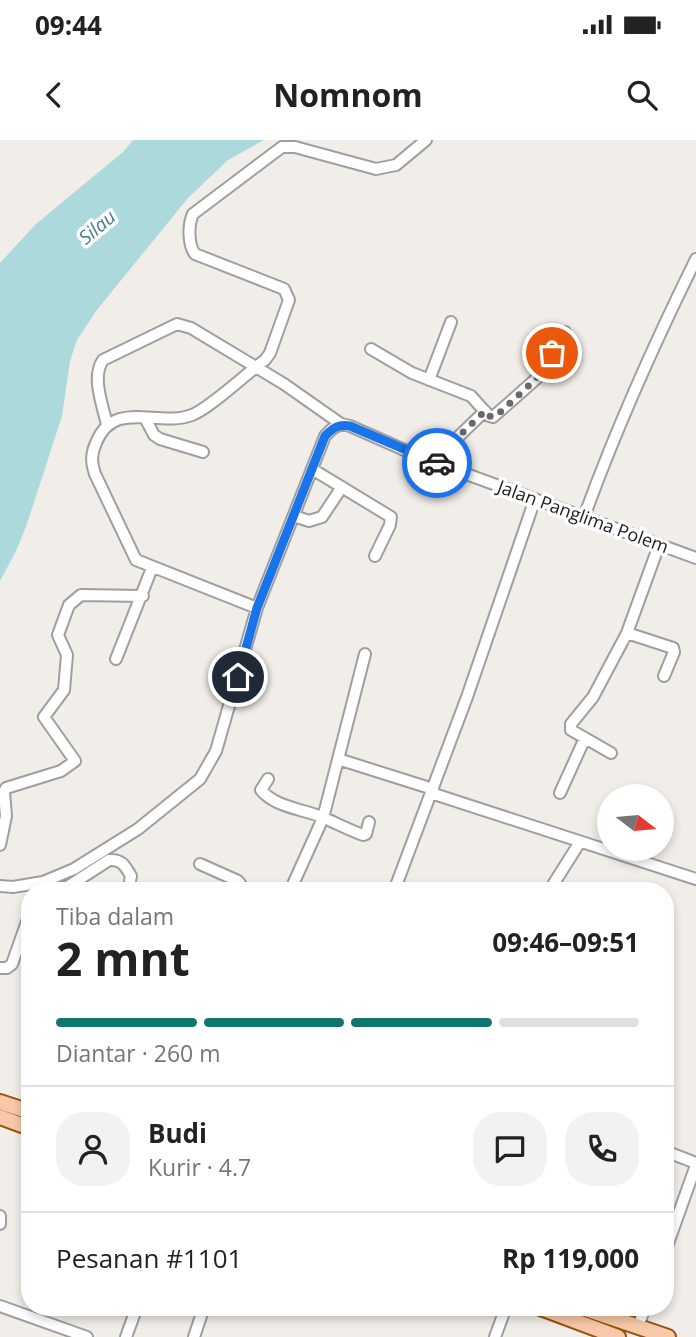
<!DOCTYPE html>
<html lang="id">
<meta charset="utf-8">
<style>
body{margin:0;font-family:"Open Sans",sans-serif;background:#f2f2f2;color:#222;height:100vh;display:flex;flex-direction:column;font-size:26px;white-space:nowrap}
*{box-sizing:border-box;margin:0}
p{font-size:23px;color:#767676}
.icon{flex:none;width:38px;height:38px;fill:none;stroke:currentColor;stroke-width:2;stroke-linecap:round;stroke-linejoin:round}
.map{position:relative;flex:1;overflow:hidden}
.side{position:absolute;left:21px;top:742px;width:653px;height:434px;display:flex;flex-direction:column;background:#fff;border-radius:28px;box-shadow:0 4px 10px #0003}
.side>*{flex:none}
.needle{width:46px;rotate:106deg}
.fabs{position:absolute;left:597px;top:644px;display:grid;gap:14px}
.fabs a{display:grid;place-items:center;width:77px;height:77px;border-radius:50%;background:#fff;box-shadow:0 4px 10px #0003;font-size:35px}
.pin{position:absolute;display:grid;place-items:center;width:60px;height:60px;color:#fff;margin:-30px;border:4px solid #fff;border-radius:50%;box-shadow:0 2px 7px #0007}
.courier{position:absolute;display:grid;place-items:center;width:70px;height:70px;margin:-35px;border:5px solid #1a73e8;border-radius:50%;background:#fff;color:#222;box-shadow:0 2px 9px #0007}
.overview em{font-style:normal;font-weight:700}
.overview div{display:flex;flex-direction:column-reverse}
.overview{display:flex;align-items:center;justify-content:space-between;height:119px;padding:0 35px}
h1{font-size:46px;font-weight:700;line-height:52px}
.bar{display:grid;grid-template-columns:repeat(4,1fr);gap:10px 7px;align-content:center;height:84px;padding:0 35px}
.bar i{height:9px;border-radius:5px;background:#e0e0e0}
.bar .active{background:#0f766e}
.bar p{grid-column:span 4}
.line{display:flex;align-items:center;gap:18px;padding:0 35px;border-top:2px solid #e0e0e0}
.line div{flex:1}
.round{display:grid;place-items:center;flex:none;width:74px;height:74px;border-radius:28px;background:#f2f2f2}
.status{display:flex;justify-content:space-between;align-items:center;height:49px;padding:0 35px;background:#fff;direction:ltr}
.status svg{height:19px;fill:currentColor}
header{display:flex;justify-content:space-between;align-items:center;height:91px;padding:0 35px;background:#fff;font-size:32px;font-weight:700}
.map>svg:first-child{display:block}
.water{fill:#acd9dc}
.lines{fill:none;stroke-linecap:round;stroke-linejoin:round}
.minor-casing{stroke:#9f9f9f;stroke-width:14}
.major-casing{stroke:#985108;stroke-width:18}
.minor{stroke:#fff;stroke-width:10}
.major{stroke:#f8c8a8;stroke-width:14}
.done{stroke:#6a6968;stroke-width:7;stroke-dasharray:0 12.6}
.route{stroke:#1a73e8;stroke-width:9}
.labels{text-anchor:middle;stroke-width:7;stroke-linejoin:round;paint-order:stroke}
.street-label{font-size:18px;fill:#222;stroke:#fff}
.water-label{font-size:19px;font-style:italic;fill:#487b96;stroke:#fff}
</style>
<div class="status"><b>09:44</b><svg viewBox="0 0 49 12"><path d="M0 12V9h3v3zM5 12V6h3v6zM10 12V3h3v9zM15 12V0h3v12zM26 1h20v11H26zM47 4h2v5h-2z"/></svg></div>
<header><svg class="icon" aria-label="back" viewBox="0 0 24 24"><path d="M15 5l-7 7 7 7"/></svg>Nomnom<svg class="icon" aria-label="search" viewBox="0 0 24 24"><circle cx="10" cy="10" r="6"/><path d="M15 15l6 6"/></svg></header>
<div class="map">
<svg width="696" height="1197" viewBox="0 0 696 1197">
<rect width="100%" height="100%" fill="#f1ede9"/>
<path class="water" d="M133 0H264L228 20 188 58 96 171 77 200 70 221 62 276 27 384 16 411 0 441V123L36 84 123 12Z"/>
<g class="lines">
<defs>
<path id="minor" d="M371 209 412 233 471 256 489 276 493 277 536 239 565 192
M429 240 451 182
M145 278 154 295 160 299 203 312
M107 285C103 266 91 237 103 220L177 184 191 188 284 244 341 284
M448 327 459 296 485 271
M312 329 391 377 390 385 375 416
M294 376 309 381 322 377 342 347
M584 377C616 289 654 204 696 119
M257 468 136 420 95 334C91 322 91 314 96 303 114 258 158 288 192 275 210 268 247 233 265 220L270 213 289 160 284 149 195 114C188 105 188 84 193 74L282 7H295L376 29 396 25 426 0
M627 493 673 508 674 512 664 536
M116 519 152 428
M611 613 571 590V584L593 557 627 493 659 405
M338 619 433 649
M268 639 261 650C275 667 302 669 322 677 336 683 349 690 363 695L366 694 369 682
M431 653 696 739
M560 653 585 598
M0 705 6 676 4 652 6 648 61 631 75 621 44 577 64 550 67 515 58 495 69 465 81 455 143 456
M200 724 238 741 241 745 239 751
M0 746 13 747 43 742 74 729 138 689 200 639 216 611 257 468 325 296 332 289 341 284 350 286 425 319 696 418
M61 751 109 720C122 719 125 726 131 736L128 751
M290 751 323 678 365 514
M394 751 467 557 535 359
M549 751 580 702
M0 828H7L12 824 30 773
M665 1011 696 1023
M0 1076V1084
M665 1112 696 1025
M0 1166 87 1197
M638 1187 645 1167
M126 1197 137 1167
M194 1197 204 1167
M495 1197 506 1167"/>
<path id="major" d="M0 962 30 972
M0 977 30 988
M538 1167 618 1197
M580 1167 668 1197"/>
</defs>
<use href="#minor" class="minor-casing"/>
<use href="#major" class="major-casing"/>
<use href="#minor" class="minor"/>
<use href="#major" class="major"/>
</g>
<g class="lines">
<path class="done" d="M437 323 448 327 459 296 485 271 489 276 495 277 536 239 552 213"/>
<path class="route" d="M238 537 257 468 325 296C333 288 338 284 350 286L437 323"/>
</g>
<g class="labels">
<g class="street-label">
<text transform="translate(583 377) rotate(20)" y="6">Jalan Panglima Polem</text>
</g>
<g class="water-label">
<text transform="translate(97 87) rotate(-40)" y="7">Silau</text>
</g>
</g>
</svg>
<div class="fabs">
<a><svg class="needle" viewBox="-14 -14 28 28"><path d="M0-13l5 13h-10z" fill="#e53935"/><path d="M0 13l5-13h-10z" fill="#767676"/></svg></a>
</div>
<div class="pin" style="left:552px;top:213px;background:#ea580c"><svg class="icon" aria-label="bag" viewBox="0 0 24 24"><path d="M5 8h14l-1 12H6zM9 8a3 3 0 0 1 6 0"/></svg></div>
<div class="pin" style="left:238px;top:537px;background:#1f2937"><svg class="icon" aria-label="home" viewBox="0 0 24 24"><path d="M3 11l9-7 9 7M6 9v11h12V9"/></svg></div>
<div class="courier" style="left:437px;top:323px"><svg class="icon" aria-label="car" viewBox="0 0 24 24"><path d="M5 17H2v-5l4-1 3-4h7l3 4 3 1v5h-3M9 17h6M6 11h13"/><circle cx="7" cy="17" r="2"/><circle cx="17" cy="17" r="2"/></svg></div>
<section class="side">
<div class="overview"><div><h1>2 mnt</h1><p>Tiba dalam</p></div><em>09:46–09:51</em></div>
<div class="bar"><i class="active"></i><i class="active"></i><i class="active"></i><i></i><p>Diantar · 260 m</p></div>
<div class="line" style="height:126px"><a class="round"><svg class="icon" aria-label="person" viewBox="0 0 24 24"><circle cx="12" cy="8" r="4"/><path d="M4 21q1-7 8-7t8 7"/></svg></a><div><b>Budi</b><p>Kurir · 4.7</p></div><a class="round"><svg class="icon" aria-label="chat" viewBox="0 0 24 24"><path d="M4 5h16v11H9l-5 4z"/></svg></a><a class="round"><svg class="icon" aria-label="phone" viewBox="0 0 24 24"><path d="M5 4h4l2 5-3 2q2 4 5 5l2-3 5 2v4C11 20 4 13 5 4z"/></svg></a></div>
<div class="line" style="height:91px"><div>Pesanan #1101</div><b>Rp 119,000</b></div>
</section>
</div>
